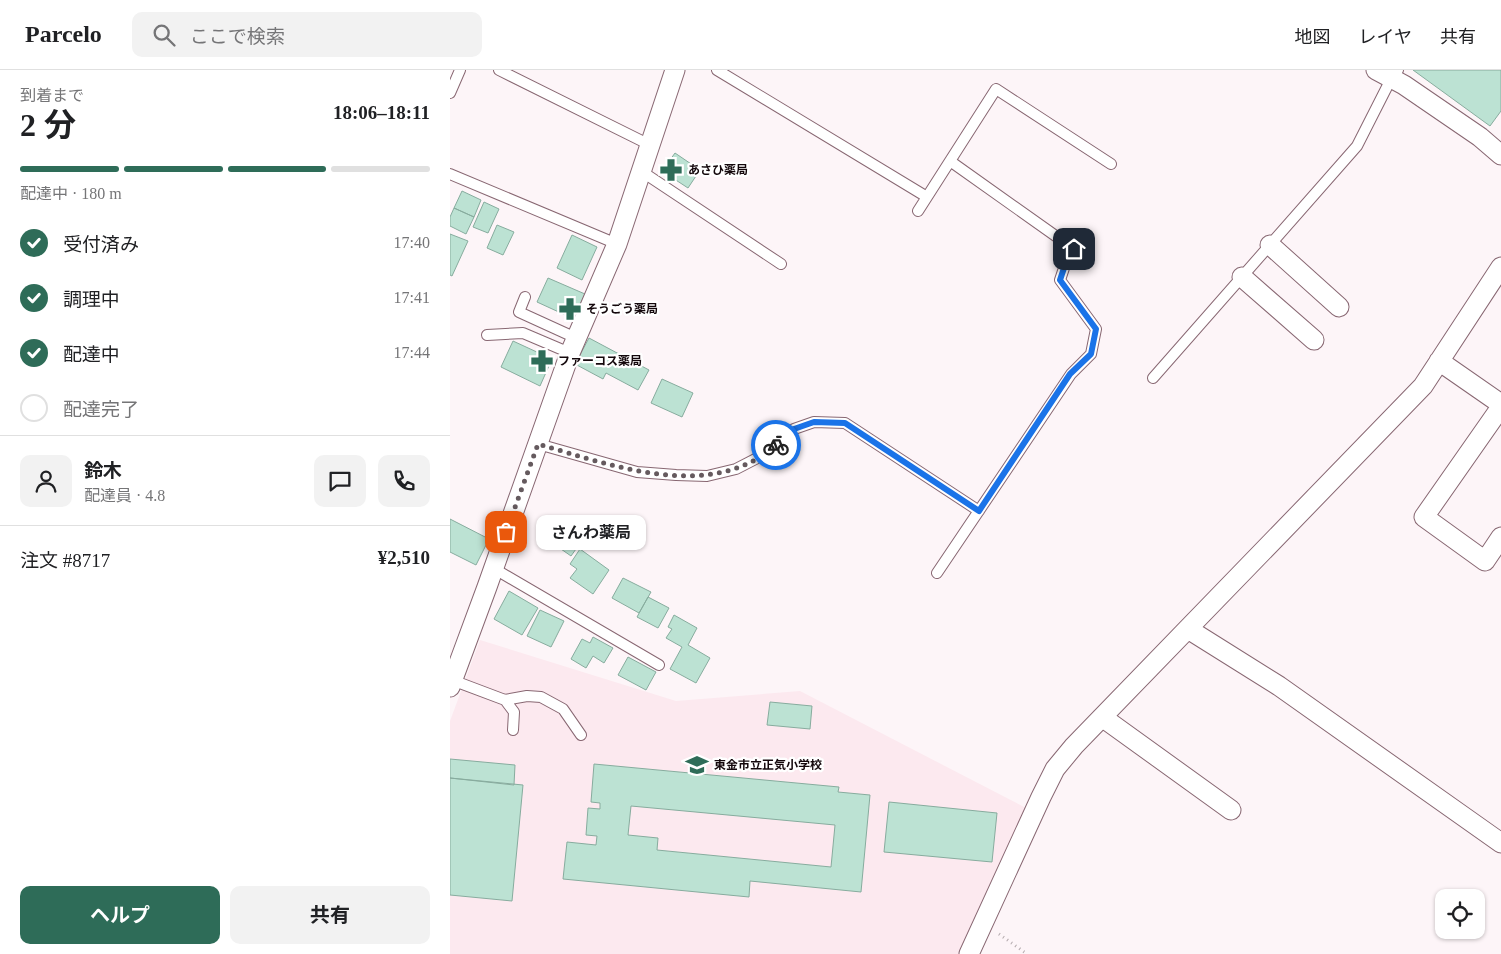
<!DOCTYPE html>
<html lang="ja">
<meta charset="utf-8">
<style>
body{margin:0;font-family:"Times New Roman","Noto Sans JP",serif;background:#f2f2f2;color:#202124;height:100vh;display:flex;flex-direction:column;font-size:19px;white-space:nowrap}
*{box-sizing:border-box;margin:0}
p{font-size:16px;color:#757577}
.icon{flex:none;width:28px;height:28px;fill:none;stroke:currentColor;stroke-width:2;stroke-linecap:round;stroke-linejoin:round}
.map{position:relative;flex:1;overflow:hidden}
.panel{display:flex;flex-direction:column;background:#fff;width:450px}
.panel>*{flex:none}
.fabs{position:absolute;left:985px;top:819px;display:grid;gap:10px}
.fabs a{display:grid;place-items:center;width:50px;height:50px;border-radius:10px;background:#fff;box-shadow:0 1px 4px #0004;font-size:25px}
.pin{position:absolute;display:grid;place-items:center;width:42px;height:42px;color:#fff;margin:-21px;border-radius:10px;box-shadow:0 2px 8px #0006}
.courier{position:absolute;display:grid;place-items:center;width:50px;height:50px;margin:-25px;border:4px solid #1a73e8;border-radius:50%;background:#fff;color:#222;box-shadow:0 1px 6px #0007}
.bubble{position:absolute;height:35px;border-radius:10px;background:#fff;box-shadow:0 1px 4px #0004;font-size:16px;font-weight:700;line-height:35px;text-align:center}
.head em{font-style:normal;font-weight:700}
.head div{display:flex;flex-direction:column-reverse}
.head{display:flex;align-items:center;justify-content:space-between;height:85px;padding:0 20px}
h1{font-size:32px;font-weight:700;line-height:38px}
.bar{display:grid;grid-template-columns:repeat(4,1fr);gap:8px 5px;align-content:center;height:60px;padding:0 20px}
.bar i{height:6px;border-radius:4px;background:#e0e0e0}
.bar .active{background:#2e6c58}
.bar p{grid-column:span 4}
.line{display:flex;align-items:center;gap:12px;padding:0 20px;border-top:1px solid #e0e0e0}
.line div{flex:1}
.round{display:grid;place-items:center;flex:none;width:52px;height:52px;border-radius:10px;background:#f2f2f2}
ol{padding:0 20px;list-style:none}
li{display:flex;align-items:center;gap:15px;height:55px}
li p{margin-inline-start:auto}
li .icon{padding:5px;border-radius:50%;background:#2e6c58;color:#fff;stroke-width:4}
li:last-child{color:#757577}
li i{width:28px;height:28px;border:2px solid #e0e0e0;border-radius:50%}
.cta{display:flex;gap:10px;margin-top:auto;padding:10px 20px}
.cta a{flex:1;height:58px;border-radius:10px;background:#2e6c58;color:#fff;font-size:20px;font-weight:700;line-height:58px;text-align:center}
.cta a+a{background:#f2f2f2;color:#202124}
header{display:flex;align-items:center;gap:30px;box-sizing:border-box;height:70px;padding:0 25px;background:#fff;border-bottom:1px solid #e0e0e0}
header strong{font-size:24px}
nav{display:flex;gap:28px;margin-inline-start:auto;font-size:18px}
.search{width:350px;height:45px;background:#f2f2f2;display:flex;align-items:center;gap:12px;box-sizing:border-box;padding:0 18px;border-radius:10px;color:#757577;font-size:19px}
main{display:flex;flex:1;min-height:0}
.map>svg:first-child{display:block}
.built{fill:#fce9ef}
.building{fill:#bce2d3;stroke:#87ac9e;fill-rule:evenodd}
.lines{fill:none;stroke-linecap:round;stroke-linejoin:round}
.service-casing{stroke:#886772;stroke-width:12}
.minor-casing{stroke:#886772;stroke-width:21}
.path{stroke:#b2a9ac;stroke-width:3;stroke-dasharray:1 4;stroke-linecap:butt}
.service{stroke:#fff;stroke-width:10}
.minor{stroke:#fff;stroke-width:19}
.done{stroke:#655a5e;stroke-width:5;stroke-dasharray:0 9}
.route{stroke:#1a73e8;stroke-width:6}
.labels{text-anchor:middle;stroke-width:4.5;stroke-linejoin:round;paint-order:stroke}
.poi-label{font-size:12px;font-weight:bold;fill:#13070b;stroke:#fff;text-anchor:start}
</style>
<header>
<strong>Parcelo</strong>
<div class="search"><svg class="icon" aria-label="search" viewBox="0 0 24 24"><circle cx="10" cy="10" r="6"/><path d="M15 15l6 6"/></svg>ここで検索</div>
<nav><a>地図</a><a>レイヤ</a><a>共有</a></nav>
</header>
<main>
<section class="panel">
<div class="head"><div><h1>2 分</h1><p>到着まで</p></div><em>18:06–18:11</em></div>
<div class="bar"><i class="active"></i><i class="active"></i><i class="active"></i><i></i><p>配達中 · 180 m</p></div>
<ol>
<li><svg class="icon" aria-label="check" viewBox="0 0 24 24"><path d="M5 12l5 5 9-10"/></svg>受付済み<p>17:40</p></li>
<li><svg class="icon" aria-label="check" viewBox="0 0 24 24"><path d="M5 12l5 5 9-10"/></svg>調理中<p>17:41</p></li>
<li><svg class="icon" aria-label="check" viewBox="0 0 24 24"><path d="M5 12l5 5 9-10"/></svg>配達中<p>17:44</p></li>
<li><i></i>配達完了</li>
</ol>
<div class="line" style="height:90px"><a class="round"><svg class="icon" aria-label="person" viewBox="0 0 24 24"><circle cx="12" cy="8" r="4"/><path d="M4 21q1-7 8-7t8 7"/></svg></a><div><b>鈴木</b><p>配達員 · 4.8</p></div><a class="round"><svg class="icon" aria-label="chat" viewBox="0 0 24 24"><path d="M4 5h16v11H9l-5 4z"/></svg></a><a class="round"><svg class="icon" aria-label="phone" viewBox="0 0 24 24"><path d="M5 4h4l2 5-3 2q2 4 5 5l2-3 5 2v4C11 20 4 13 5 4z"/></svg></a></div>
<div class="line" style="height:65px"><div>注文 #8717</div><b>¥2,510</b></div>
<div class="cta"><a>ヘルプ</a><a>共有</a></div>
</section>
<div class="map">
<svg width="1051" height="884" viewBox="0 0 1051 884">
<rect width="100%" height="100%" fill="#fdf5f8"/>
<path class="built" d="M30 570 226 631 350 621 578 739 512 884H0V651Z"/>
<path class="building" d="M963 0H1051V41L1040 56Z
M225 83 250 100 238 118 212 101Z
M12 121 31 130 24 147 4 138Z
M34 132 49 139 38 163 23 157Z
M4 138 24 147 16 164 0 156V147Z
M47 155 64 162 53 185 37 178Z
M0 164 18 171 2 206 0 205Z
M122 165 147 177 132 210 107 198Z
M98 208 135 224 124 249 87 232Z
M139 268 199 300 188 320 156 303 153 309 125 294Z
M63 271 102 289 90 316 51 297Z
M212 309 243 323 232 347 201 333Z
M0 449 39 469 26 495 0 482Z
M111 457 131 472 121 486 101 472Z
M130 479 159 500 143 524 120 508 127 499 120 494Z
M173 508 201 522 189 543 162 528Z
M59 521 88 538 72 565 44 549Z
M198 527 219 538 208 558 187 547Z
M90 540 114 551 101 577 77 566Z
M224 545 247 558 238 575 260 588 246 613 220 599 232 577 216 568 222 559 218 557Z
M143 567 163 578 154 593 143 586 136 598 121 589 132 569 140 573Z
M178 587 206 602 196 620 168 605Z
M320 632 362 636 360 659 317 655Z
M0 689 65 695 64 715 0 708Z
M144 694 389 717 388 722 420 725 411 822 300 811 299 827 113 809 117 772 146 775 147 766 136 765 138 738 150 739V733L141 732ZM181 736 385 755 381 797 207 780 208 768 178 765Z
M0 708 73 715 62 831 0 825Z
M439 732 547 743 542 792 434 782Z"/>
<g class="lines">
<defs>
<path id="service" d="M49 0 200 75
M267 0 477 127
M0 23 10 0
M191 101 331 194
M0 104 167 174
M468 141 546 19 661 94
M75 227 69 242 126 268
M37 265 73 263 120 283
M703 308 907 76 941 9 948 0
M88 374 187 402 226 405 257 406 286 399 317 383 344 359 364 352 395 353 529 441
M43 498 209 595
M487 503 621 304 641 284 646 259 610 210 614 198 624 179 500 91
M2 610 55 630 77 626 91 627 113 639 131 665
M55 630 64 642 63 660"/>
<path id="minor" d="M926 0 954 15 1030 67 1051 85
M820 175 889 237
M792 207 864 270
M989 291 1051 334
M1051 337 974 447 1035 491 1051 467
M738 559 829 616 1051 773
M0 617 37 517 120 283 167 174 225 0
M652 647 781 740
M519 884 591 727 605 699 624 676 973 316 1051 197"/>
</defs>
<use href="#service" class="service-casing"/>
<use href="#minor" class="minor-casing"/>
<path class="path" d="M549 864 577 884"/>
<use href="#service" class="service"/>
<use href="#minor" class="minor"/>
</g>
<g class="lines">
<path class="done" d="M56 462 88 374C161 395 261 433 326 375"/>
<path class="route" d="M326 375 344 359 364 352 395 353 529 441 620 304 641 284 646 259 610 210 614 198 624 179"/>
</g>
<defs>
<symbol id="pharmacy-bare" viewBox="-9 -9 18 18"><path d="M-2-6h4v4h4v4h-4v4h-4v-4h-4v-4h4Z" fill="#2e6c58" stroke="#fff" stroke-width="2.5" paint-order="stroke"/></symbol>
<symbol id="school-bare" viewBox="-9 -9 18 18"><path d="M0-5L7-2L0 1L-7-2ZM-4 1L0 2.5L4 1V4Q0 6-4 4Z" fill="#2e6c58" stroke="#fff" stroke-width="2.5" paint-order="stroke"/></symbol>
</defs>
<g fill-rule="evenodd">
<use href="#pharmacy-bare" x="205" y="84" width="32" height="32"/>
<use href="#pharmacy-bare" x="104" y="223" width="32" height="32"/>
<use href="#pharmacy-bare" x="76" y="275" width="32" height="32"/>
<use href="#school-bare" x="231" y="679" width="32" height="32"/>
</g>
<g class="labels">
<g class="poi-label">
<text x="238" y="104">あさひ薬局</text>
<text x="136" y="243">そうごう薬局</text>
<text x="108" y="295">ファーコス薬局</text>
<text x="264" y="699">東金市立正気小学校</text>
</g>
</g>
</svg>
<div class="fabs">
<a><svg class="icon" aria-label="locate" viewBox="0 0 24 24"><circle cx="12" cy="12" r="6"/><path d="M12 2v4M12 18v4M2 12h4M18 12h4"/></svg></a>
</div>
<div class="pin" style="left:56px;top:462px;background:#ea580c"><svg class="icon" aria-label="bag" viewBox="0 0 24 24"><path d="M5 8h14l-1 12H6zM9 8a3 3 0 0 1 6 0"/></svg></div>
<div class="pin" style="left:624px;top:179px;background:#1f2937"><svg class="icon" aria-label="home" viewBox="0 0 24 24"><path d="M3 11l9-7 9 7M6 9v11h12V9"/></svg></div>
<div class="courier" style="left:326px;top:375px"><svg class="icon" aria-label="bike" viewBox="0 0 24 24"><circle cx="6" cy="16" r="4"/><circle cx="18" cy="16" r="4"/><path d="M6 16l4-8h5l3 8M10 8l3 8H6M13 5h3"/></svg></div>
<div class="bubble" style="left:86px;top:445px;width:110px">さんわ薬局</div>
</div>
</main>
